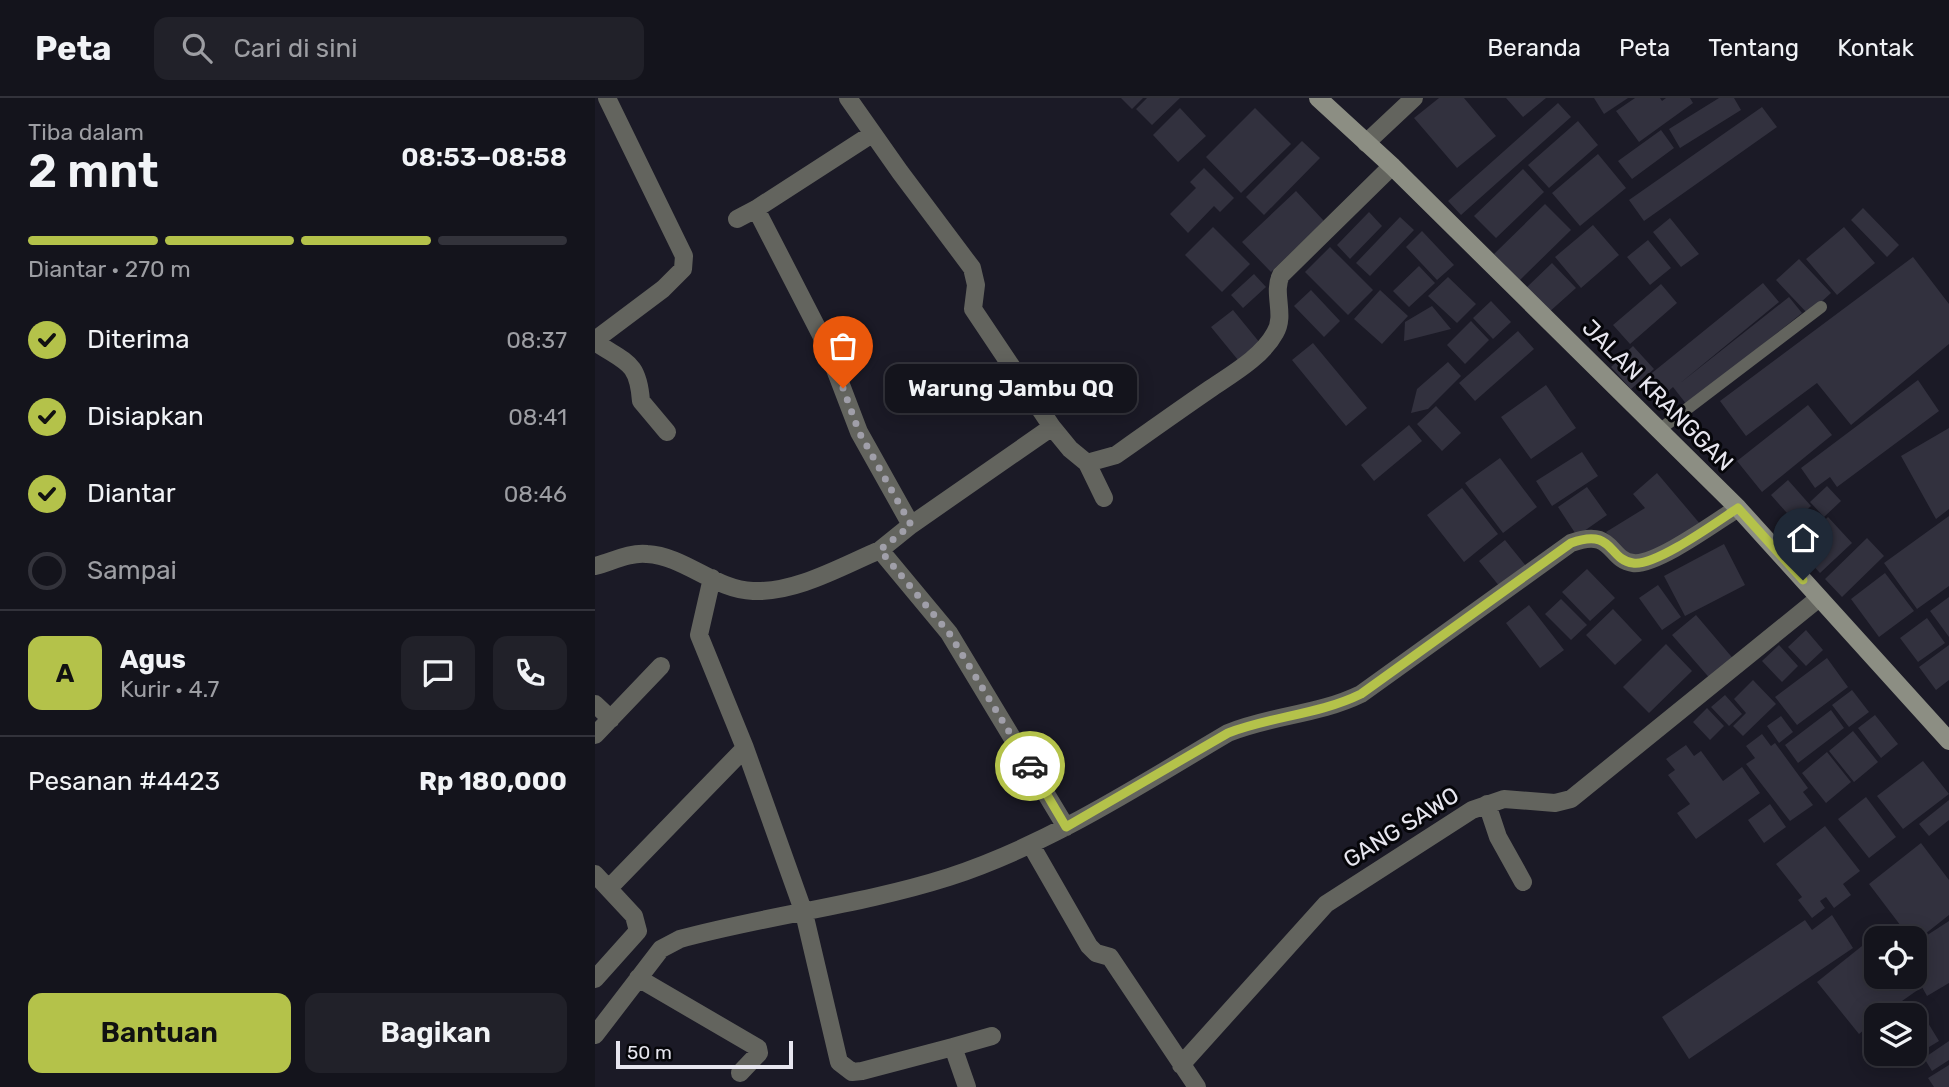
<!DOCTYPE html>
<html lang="id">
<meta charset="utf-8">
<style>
body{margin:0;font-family:Rubik,sans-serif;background:#212129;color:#f1f3f6;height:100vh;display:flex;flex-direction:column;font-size:26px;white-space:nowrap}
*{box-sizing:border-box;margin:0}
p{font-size:23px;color:#9d9ea3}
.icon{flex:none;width:38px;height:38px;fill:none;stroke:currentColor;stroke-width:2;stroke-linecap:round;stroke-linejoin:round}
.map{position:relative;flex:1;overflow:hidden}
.sheet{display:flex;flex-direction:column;background:#14141c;width:595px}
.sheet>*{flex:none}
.controls{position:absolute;left:1269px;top:828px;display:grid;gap:14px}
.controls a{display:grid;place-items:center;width:63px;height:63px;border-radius:14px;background:#14141c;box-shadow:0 4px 18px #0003,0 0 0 2px #33333b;font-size:35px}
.scale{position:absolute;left:21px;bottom:18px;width:177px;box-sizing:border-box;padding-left:7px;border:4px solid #e7e6ef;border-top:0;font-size:19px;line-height:24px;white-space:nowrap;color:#e7e6ef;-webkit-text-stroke:5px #06060a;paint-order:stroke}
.pin{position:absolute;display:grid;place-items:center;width:60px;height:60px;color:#fff;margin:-72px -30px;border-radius:50% 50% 50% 0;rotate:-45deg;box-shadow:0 0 7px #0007}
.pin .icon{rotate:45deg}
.courier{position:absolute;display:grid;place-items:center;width:70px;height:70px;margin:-35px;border:5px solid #b4c24a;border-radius:50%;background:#fff;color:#222;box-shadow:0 2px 9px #0007}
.bubble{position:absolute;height:49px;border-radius:14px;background:#14141c;box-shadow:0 4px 18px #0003,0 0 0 2px #33333b;font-size:23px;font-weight:600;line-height:49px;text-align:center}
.summary em{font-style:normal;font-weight:600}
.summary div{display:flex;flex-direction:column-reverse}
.summary{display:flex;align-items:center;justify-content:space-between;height:119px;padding:0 28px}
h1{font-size:46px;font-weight:600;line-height:52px}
.bar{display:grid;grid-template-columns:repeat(4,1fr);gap:10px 7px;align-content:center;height:84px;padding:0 28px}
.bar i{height:9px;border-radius:5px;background:#33333b}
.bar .active{background:#b4c24a}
.bar p{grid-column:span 4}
.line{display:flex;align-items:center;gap:18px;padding:0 28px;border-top:2px solid #33333b}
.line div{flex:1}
.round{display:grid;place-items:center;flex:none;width:74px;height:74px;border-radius:14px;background:#212129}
ol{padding:0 28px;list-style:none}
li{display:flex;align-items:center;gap:21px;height:77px}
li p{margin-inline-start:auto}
li .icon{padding:7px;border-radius:50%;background:#b4c24a;color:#111;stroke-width:4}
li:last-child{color:#9d9ea3}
li i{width:38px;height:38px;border:4px solid #33333b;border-radius:50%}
.primary-button{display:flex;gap:14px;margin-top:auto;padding:14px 28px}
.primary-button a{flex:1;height:80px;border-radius:14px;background:#b4c24a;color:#111;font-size:28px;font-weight:600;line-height:80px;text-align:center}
.primary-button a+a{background:#212129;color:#f1f3f6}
header{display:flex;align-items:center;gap:42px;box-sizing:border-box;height:98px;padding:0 35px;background:#14141c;border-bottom:2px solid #33333b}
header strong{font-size:33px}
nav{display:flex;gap:38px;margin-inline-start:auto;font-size:24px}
.search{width:490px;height:63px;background:#212129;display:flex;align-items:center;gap:18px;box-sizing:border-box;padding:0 24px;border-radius:14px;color:#9d9ea3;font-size:26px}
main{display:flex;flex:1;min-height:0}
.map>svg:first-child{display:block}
.building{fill:#32313e}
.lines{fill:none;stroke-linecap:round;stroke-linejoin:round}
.service{stroke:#63645e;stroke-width:12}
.minor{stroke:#63645e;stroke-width:18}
.secondary{stroke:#8c8e83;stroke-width:18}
.done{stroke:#a09fa9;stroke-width:7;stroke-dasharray:0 12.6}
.route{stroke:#b4c24a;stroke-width:9}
.labels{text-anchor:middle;stroke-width:6;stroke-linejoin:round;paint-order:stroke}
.street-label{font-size:23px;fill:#e7e6ef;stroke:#06060a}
</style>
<header>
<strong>Peta</strong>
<div class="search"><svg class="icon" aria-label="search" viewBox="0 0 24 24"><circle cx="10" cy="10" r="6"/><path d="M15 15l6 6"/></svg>Cari di sini</div>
<nav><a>Beranda</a><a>Peta</a><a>Tentang</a><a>Kontak</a></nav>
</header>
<main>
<section class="sheet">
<div class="summary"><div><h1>2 mnt</h1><p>Tiba dalam</p></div><em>08:53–08:58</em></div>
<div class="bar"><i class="active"></i><i class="active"></i><i class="active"></i><i></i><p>Diantar · 270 m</p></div>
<ol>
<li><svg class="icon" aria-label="check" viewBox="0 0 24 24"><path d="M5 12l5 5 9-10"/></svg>Diterima<p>08:37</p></li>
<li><svg class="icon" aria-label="check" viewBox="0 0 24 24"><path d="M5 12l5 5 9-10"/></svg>Disiapkan<p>08:41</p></li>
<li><svg class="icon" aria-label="check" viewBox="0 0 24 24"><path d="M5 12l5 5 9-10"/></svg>Diantar<p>08:46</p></li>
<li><i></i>Sampai</li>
</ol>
<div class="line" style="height:126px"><b class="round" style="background:#b4c24a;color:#111">A</b><div><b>Agus</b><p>Kurir · 4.7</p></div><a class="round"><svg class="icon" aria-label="chat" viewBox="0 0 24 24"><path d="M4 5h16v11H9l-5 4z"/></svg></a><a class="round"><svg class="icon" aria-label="phone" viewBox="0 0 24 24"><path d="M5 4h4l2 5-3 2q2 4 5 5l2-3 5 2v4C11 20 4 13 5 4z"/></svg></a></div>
<div class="line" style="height:91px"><div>Pesanan #4423</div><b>Rp 180,000</b></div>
<div class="primary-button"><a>Bantuan</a><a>Bagikan</a></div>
</section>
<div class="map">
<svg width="1354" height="989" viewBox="0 0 1354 989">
<rect width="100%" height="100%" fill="#1b1a26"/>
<path class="building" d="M526 0H548L537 11Z
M552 0H585L557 27 541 11Z
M844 0H869L901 38 862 70 819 20Z
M911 0H951L928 19Z
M999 0H1033L1009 16Z
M1040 0H1065L1067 3 1071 0H1095L1098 5 1044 44 1021 13Z
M1124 0H1139L1146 12 1085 50 1074 31Z
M963 5 976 19 866 117 853 103Z
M1167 9 1182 29 1049 123 1034 102Z
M585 10 611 38 583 64 558 37Z
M660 10 696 46 646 95 611 59Z
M983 23 1003 47 954 90 933 67Z
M1066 32 1079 50 1037 81 1023 63Z
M707 43 725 60 669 117 651 99Z
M1003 56 1031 90 985 128 957 95Z
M609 70 639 100 625 114 619 108 593 135 575 116 601 90 595 84Z
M928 71 949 94 901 140 879 118Z
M701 93 729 123 676 174 647 144Z
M950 106 976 132 925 182 899 156Z
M1268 110 1304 147 1292 159 1256 122Z
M774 114 787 128 755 161 742 147Z
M805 119 819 132 775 178 761 165Z
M1075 120 1104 156 1086 169 1058 134Z
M998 127 1024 157 986 190 960 159Z
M618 129 655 166 627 194 590 157Z
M1249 129 1280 165 1242 197 1211 161Z
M827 133 859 167 842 182 811 149Z
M1053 142 1076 170 1055 187 1032 159Z
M735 149 778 192 753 217 710 174Z
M1318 159 1354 206V246L1256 327 1222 285 1151 338 1125 303Z
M1204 161 1236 195 1213 216 1181 182Z
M957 165 981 190 953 215 931 190Z
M824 168 840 185 814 209 798 193Z
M659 176 671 189 648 210 636 197Z
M853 179 881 206 862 225 833 198Z
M1168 185 1184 204 1084 286 1194 199 1207 215 1092 307 1078 289 1068 298 1052 279Z
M1066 186 1082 205 1035 246 1018 227Z
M716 192 745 223 729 239 699 208Z
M785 192 813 218 787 246 759 221Z
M896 203 916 224 898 241 878 220Z
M837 208 856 231 809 243 810 224Z
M638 212 665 245 643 262 616 229Z
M876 223 894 242 870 266 852 247Z
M923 233 939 251 880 303 864 285Z
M718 245 772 310 751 328 697 262Z
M1038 248 1059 271 1036 291 1016 269Z
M853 264 866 278 833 311 816 315 822 291Z
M1323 282 1344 313 1242 389 1235 379 1220 390 1206 370Z
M951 287 981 330 936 361 906 319Z
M1213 307 1237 337 1167 394 1142 363Z
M841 308 866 335 847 353 822 326Z
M814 327 827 343 779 383 766 367Z
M1354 330V411L1341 421 1306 358Z
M987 354 1003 378 957 408 941 383Z
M905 360 942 409 908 435 870 385Z
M1062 375 1106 427 1082 448 1036 462 1011 434 1050 410 1038 396Z
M1193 382 1216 408 1199 423 1176 397Z
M1232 388 1246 403 1229 419 1215 404Z
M992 389 1012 417 982 438 963 409Z
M867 390 903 436 869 464 832 417Z
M1354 418V488L1322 511 1289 465Z
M1233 419 1257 445 1225 475 1201 449Z
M1272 440 1289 458 1247 499 1230 481Z
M910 442 931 468 905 489 884 463Z
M1129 446 1150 487 1090 518 1069 478Z
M992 471 1020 500 995 523 967 494Z
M1290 475 1319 513 1284 539 1256 501Z
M1063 487 1086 519 1067 532 1044 500Z
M1354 499V539L1335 513Z
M966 501 992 527 976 542 950 516Z
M934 507 969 552 945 570 911 525Z
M1018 511 1047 542 1020 567 991 537Z
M1101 517 1141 564 1118 584 1077 537Z
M1332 520 1350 545 1323 564 1305 540Z
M1211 532 1228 552 1211 568 1193 549Z
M1071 546 1097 573 1054 615 1028 589Z
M1184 547 1203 568 1187 584 1167 563Z
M1354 547V582L1341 592 1324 569Z
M1232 560 1253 589 1202 627 1180 599Z
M1158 582 1181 606 1148 638 1138 628 1151 615 1139 601Z
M1257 592 1274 614 1254 629 1237 607Z
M1130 597 1147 616 1134 628 1116 609Z
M1112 610 1129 628 1115 642 1098 624Z
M1236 612 1249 630 1203 665 1190 647Z
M1280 617 1303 646 1286 660 1263 630Z
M1186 618 1198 634 1184 645 1172 628Z
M1258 633 1283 664 1259 684 1234 653Z
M1167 636 1176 648 1180 645 1213 690 1208 694 1218 707 1195 723 1151 666 1160 660 1151 648Z
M1091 647 1099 658 1106 653 1128 683 1147 669 1165 695 1101 741 1082 715 1095 706 1073 677 1080 672 1071 661Z
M1232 654 1256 684 1231 705 1207 675Z
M1328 663 1354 696 1308 731 1282 698Z
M1271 699 1301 739 1274 760 1243 721Z
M1354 702V722L1334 738 1324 726Z
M1175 706 1191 729 1169 745 1153 722Z
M1230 728 1265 773 1248 786 1256 797 1239 810 1231 799 1225 803 1230 810 1217 820 1203 802 1207 799 1181 766Z
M1326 745 1354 782V817L1320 844V840H1315L1274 786Z
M1237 817 1258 850 1094 961 1067 919 1210 822 1217 832Z
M1354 823V885L1332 898 1327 889 1287 917H1281V922L1264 936 1222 884 1277 840 1281 846V878H1320V845Z
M1330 920 1344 943 1321 957 1320 926Z
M1354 943V962L1337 973 1329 960Z
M1354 967V989H1339L1333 980Z"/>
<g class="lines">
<path class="service" d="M1063 333 1226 209"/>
<path class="minor" d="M253 0 305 74 377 170 381 187 378 211 457 329
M771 45 819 0
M161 111 230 245 264 334 316 427
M142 121 161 111 277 36
M0 242 68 191 88 171 89 158 12 0
M0 244C31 265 43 263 46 303L72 334
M492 365 509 400
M0 468C16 464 35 454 52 456 90 458 120 492 158 493 201 495 247 468 285 452
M117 480 104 537 150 650 209 815 244 964 257 974 267 973 358 949 372 989
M0 606 16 621
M0 637 66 568
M892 706 903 739 928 784
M471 729 354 535 285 452 316 427 457 329 475 351 492 365 521 357C552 335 583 313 615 291 637 276 667 259 680 235 691 217 677 195 686 177L797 68
M436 747 494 848 501 855 515 859 602 989
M0 776 39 818 43 833 0 881
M15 789 150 650
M43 880 163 950 164 955 145 975
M0 937 66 851 85 841C173 817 266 807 354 779 455 746 543 688 633 635 677 617 723 617 766 596L976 445C1019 429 1013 462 1038 465 1061 468 1122 423 1143 410
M358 949 397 938
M586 967 731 806 877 712 909 701 960 705 976 701 1224 500"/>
<path class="secondary" d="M723 0 797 68 1143 410 1354 643"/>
</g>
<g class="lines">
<path class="done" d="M248 290 264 334 316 427 285 452 354 535 435 668"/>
<path class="route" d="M435 668 471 729 633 635C677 618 723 617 766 596L976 445C1019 429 1013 462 1038 465 1060 469 1123 423 1143 410L1208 482"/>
</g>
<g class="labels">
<g class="street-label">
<text transform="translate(1063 297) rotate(45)" y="8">JALAN KRANGGAN</text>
<text transform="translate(806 729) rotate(-32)" y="8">GANG SAWO</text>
</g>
</g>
</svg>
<div class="controls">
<a><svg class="icon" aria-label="locate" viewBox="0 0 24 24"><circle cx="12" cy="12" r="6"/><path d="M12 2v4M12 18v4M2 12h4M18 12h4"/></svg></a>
<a><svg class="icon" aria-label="layers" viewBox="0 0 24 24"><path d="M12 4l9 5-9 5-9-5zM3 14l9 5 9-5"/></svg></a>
</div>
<div class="scale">50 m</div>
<div class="pin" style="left:248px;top:290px;background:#ea580c"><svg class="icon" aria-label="bag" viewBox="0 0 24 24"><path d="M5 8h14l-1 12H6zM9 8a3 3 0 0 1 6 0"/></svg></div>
<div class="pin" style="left:1208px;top:482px;background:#1f2937"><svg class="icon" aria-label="home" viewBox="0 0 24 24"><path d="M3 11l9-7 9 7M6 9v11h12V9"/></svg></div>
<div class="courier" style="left:435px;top:668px"><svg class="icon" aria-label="car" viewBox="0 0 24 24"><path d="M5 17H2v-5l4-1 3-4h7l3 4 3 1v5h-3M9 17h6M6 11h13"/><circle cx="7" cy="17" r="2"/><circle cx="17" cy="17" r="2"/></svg></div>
<div class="bubble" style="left:290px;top:266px;width:252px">Warung Jambu QQ</div>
</div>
</main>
